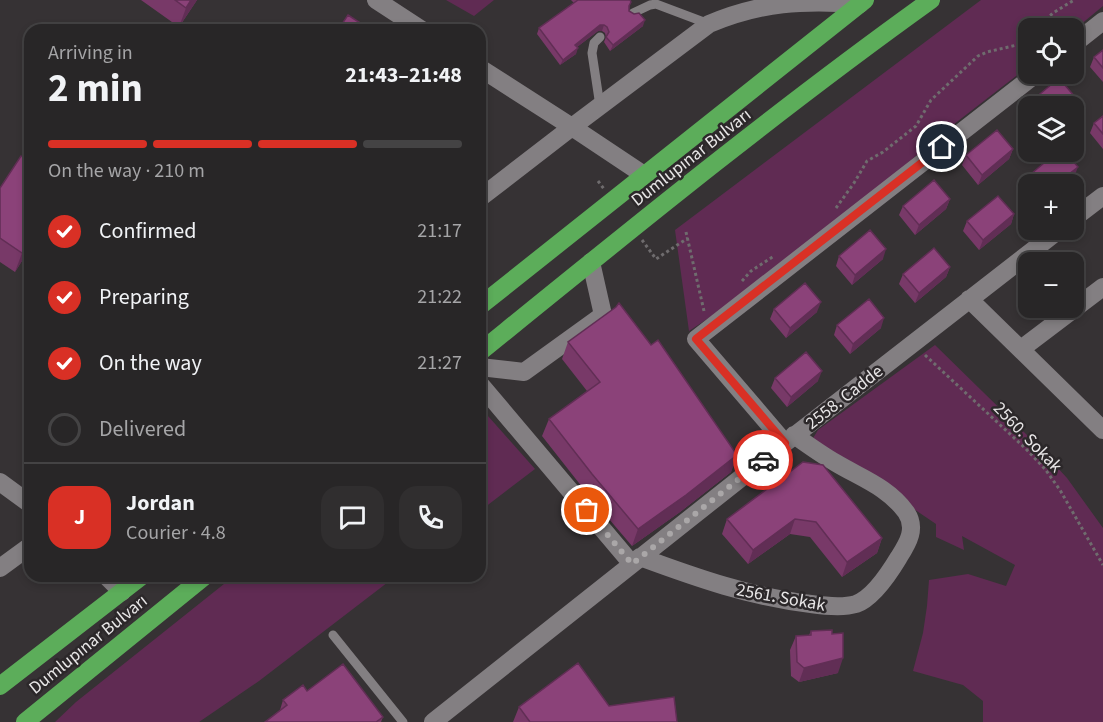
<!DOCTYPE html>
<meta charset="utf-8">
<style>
body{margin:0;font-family:"Source Sans 3",sans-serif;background:#302e2f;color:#f1f3f6;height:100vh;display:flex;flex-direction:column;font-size:22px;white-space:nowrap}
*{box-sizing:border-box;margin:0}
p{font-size:20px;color:#a5a5a7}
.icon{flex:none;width:33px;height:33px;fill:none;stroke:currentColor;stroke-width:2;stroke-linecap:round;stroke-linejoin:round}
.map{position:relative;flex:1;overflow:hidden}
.details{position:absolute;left:24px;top:24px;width:462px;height:558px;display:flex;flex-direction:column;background:#282627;border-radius:18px;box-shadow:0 3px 9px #0003,0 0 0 2px #444344}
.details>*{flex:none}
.fabs{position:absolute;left:1018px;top:18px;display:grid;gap:12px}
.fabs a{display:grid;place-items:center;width:66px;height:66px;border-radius:12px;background:#282627;box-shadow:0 3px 9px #0003,0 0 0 2px #444344;font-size:30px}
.pin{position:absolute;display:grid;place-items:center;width:51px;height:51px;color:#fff;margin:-26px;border:3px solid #fff;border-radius:50%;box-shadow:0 2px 6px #0007}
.courier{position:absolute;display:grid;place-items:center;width:60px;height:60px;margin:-30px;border:4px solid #d93025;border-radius:50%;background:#fff;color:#222;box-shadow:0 2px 8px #0007}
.summary em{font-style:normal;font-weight:700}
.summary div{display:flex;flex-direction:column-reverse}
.summary{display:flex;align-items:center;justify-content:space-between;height:102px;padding:0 24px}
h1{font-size:39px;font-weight:700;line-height:45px}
.bar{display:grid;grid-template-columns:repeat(4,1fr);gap:9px 6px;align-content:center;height:72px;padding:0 24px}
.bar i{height:8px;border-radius:4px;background:#444344}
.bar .on{background:#d93025}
.bar p{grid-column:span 4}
.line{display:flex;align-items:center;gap:15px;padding:0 24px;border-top:2px solid #444344}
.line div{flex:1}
.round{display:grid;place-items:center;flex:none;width:63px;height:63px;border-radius:18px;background:#302e2f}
ol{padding:0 24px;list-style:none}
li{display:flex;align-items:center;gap:18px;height:66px}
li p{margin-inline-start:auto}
li .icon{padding:6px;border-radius:50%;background:#d93025;color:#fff;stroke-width:4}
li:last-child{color:#a5a5a7}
li i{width:33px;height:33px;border:3px solid #444344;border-radius:50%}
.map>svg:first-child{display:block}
.green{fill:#602b53}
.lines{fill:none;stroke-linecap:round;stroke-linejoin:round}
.path{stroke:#6f6c6e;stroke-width:3;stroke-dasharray:3 3;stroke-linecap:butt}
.lane{stroke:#837f82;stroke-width:9}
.street{stroke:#837f82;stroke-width:18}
.highway{stroke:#5cad5a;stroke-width:18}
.wall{fill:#783968}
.shaded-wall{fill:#612e55}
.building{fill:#8b4279;stroke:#612e55;stroke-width:1.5}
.done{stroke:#aaa7a8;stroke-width:6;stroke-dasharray:0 10.8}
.route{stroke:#d93025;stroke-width:8}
.labels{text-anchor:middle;stroke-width:5;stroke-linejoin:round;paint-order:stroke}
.street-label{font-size:18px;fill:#e8e6e7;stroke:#2c282a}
</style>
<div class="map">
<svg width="1103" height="722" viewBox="0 0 1103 722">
<rect width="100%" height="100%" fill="#363234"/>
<path class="green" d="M446 0H494L474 16Z
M981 0H1103V6L1074 30V28H1029V66L949 128 842 218 751 290 689 331 675 230Z
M935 345 1029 437 1067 478 1103 528V722H983V701L963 685 913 671 923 633 927 606 929 580 968 574 1006 586 1015 565 962 536 964 550 936 537V524L812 440 818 430Z
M480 407 535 469 480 511Z
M234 576H396L259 681 199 722H55L76 702Z"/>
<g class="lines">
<path class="path" d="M1037 28 1053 13 1074 0
M598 181 604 189
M836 208 854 183 867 161 883 152 916 126 931 100 978 56 987 52 1017 45 1029 35
M686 232 704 311
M642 240 656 259 688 238
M742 281 751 271 774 256
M925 355 1026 449 1045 469 1060 490 1103 565"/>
<path class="lane" d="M633 13 650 5 656 4 709 24
M600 106 592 53 594 43 600 37
M333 635 403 722"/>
<path class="street" d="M376 0 422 30
M1074 44 1103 21
M480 68 572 127 709 24C761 2 803 0 860 4
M480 198 572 127 644 175
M1074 218 1103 196
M969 299 1103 430
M1021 349 1103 287
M480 367 524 372 603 315 591 262
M480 384 632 564
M785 443 696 339 1036 74
M0 482 30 504
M640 557C697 578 751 597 811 604 825 606 843 608 856 604 873 598 890 572 899 557 908 543 917 528 906 512 888 487 861 478 836 463 822 455 808 445 794 435
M0 568 30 546
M106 576 122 592
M433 722 785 443 1059 230"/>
<path class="highway" d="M480 306 865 0
M480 352C628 232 776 111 931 0
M0 686 142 576
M25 722 205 576"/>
</g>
<path class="wall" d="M141 0H197L179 27Z
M571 0H630L629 11 643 26 610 51 604 42 606 37 605 33 602 31H598L577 47 576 54 560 65 537 34 539 28 574 3Z
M1103 50V82L1090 67 1094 57Z
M1075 97 1071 106H1029V119L1024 113 1028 104Z
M1103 116V149L1090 133 1094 123Z
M1013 149 1009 159 978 185 962 165 966 155Z
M1031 174 1074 177 1065 184H1029V186L1027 184Z
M0 188 30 248 15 272 0 262Z
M950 199 946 209 915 235 899 215 903 206Z
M1014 214 1011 224 979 250 963 231 967 221Z
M839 256 883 259 852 285 836 266Z
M950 267 946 277 915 303 899 284 903 274Z
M774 309 817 312 786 338 770 319Z
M837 325 881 328 850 354 834 335Z
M568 342 737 455 731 472 680 512 632 546 586 492 542 436 549 419 587 391 562 359Z
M775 378 818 381 787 407 771 388Z
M803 462 882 538 877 553 842 577 810 537 790 534 748 564 722 534 727 519Z
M811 631 832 634 838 673 799 682 791 676 790 650 796 636 809 635Z
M307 691 383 717 381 722H265L280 711V710L283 700Z
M609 706 677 722H513L519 707Z"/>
<path class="shaded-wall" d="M191 0H197L179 27 186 8Z
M645 20 643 26 610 51 613 45Z
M600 25H604L602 31H598L573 50 575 45Z
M578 48 576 54 560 65 563 60Z
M1075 97 1071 106H1063Z
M1013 149 1009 159 978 185 982 175Z
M1078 167 1074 177 1065 184H1056Z
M950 199 946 209 915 235 919 225Z
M1014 214 1011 224 979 250 983 240Z
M30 240V248L15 272 22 253Z
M886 249 883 259 852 285 855 275Z
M950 267 946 277 915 303 919 293Z
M821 302 817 312 786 338 790 328Z
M884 318 881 328 850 354 853 344Z
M822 371 818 381 787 407 791 397Z
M737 455 731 472 680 512 632 546 638 529Z
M795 519 790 534 748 564 753 550Z
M882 538 877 553 842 577 847 562Z
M843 658 838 673 799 682 804 668Z"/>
<path class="building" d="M175 0H191L186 8Z
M578 0H630L631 2 629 6V11L634 14 639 13 645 20 613 45 606 37 609 32 607 27 604 25H600L575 45 578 48 563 60 539 28Z
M348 15 371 30H338Z
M1103 50V68L1094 57Z
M1059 78 1075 97 1063 106H1030L1028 104Z
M1103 116V134L1094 123Z
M997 130 1013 149 982 175 966 155Z
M1057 152H1065L1078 167 1056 184H1040L1031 174Z
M21 156 30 162V240L22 253 0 238V188Z
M934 180 950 199 919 225 903 206Z
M998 196 1014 214 983 240 967 221Z
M870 230 886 249 855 275 839 256Z
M934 248 950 267 919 293 903 274Z
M805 283 821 302 790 328 774 309Z
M869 299 884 318 853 344 837 325Z
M619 303 651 345 658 340 737 455 686 495 638 529 592 474 549 419 600 382 568 342 616 307Z
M806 352 822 371 791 397 775 378Z
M803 462 823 465 882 538 847 562 816 522 795 519 753 550 727 519Z
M832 630V634L843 633V658L804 668 797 662 796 636 811 635V631Z
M578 663 609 706 674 697 677 722H530L519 707Z
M343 664 383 717 376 722H265L287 705 283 700 303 685 307 691Z"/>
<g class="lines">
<path class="done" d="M587 510 632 564 763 460"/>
<path class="route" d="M763 460 785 443 696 339 942 147"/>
</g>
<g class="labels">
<g class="street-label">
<text transform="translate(691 157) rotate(-38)" y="6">Dumlupınar Bulvarı</text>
<text transform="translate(844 397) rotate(-38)" y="6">2558. Cadde</text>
<text transform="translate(1028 437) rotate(46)" y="6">2560. Sokak</text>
<text transform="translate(781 597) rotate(10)" y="6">2561. Sokak</text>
<text transform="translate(88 644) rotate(-39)" y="6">Dumlupınar Bulvarı</text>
</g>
</g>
</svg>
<div class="fabs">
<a><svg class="icon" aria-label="locate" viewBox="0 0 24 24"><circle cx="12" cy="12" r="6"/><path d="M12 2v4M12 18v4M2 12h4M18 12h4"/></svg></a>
<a><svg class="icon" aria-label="layers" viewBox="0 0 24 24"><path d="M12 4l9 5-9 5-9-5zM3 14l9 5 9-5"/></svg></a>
<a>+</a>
<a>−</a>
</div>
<div class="pin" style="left:587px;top:510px;background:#ea580c"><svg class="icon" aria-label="bag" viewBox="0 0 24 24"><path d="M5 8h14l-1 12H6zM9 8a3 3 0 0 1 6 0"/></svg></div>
<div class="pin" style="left:942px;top:147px;background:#1f2937"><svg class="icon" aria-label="home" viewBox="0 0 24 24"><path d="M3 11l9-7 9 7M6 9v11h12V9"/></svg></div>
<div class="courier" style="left:763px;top:460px"><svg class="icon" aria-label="car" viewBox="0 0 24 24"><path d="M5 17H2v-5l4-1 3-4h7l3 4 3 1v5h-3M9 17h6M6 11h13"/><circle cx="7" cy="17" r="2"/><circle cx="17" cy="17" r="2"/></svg></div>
<section class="details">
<div class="summary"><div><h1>2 min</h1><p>Arriving in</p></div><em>21:43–21:48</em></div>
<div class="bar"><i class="on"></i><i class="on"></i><i class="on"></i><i></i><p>On the way · 210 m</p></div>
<ol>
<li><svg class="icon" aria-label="check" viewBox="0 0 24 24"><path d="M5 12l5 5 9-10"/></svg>Confirmed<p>21:17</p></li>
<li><svg class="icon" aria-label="check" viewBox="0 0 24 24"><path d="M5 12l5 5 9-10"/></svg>Preparing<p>21:22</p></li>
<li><svg class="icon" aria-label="check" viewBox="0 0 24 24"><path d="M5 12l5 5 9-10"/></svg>On the way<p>21:27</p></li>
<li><i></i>Delivered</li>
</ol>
<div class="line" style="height:108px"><b class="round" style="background:#d93025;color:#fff">J</b><div><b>Jordan</b><p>Courier · 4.8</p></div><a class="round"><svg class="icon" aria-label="chat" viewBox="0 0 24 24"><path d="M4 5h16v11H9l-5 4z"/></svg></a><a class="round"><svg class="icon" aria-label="phone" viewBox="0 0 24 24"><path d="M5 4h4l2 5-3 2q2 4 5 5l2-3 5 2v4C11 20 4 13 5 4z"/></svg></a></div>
</section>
</div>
